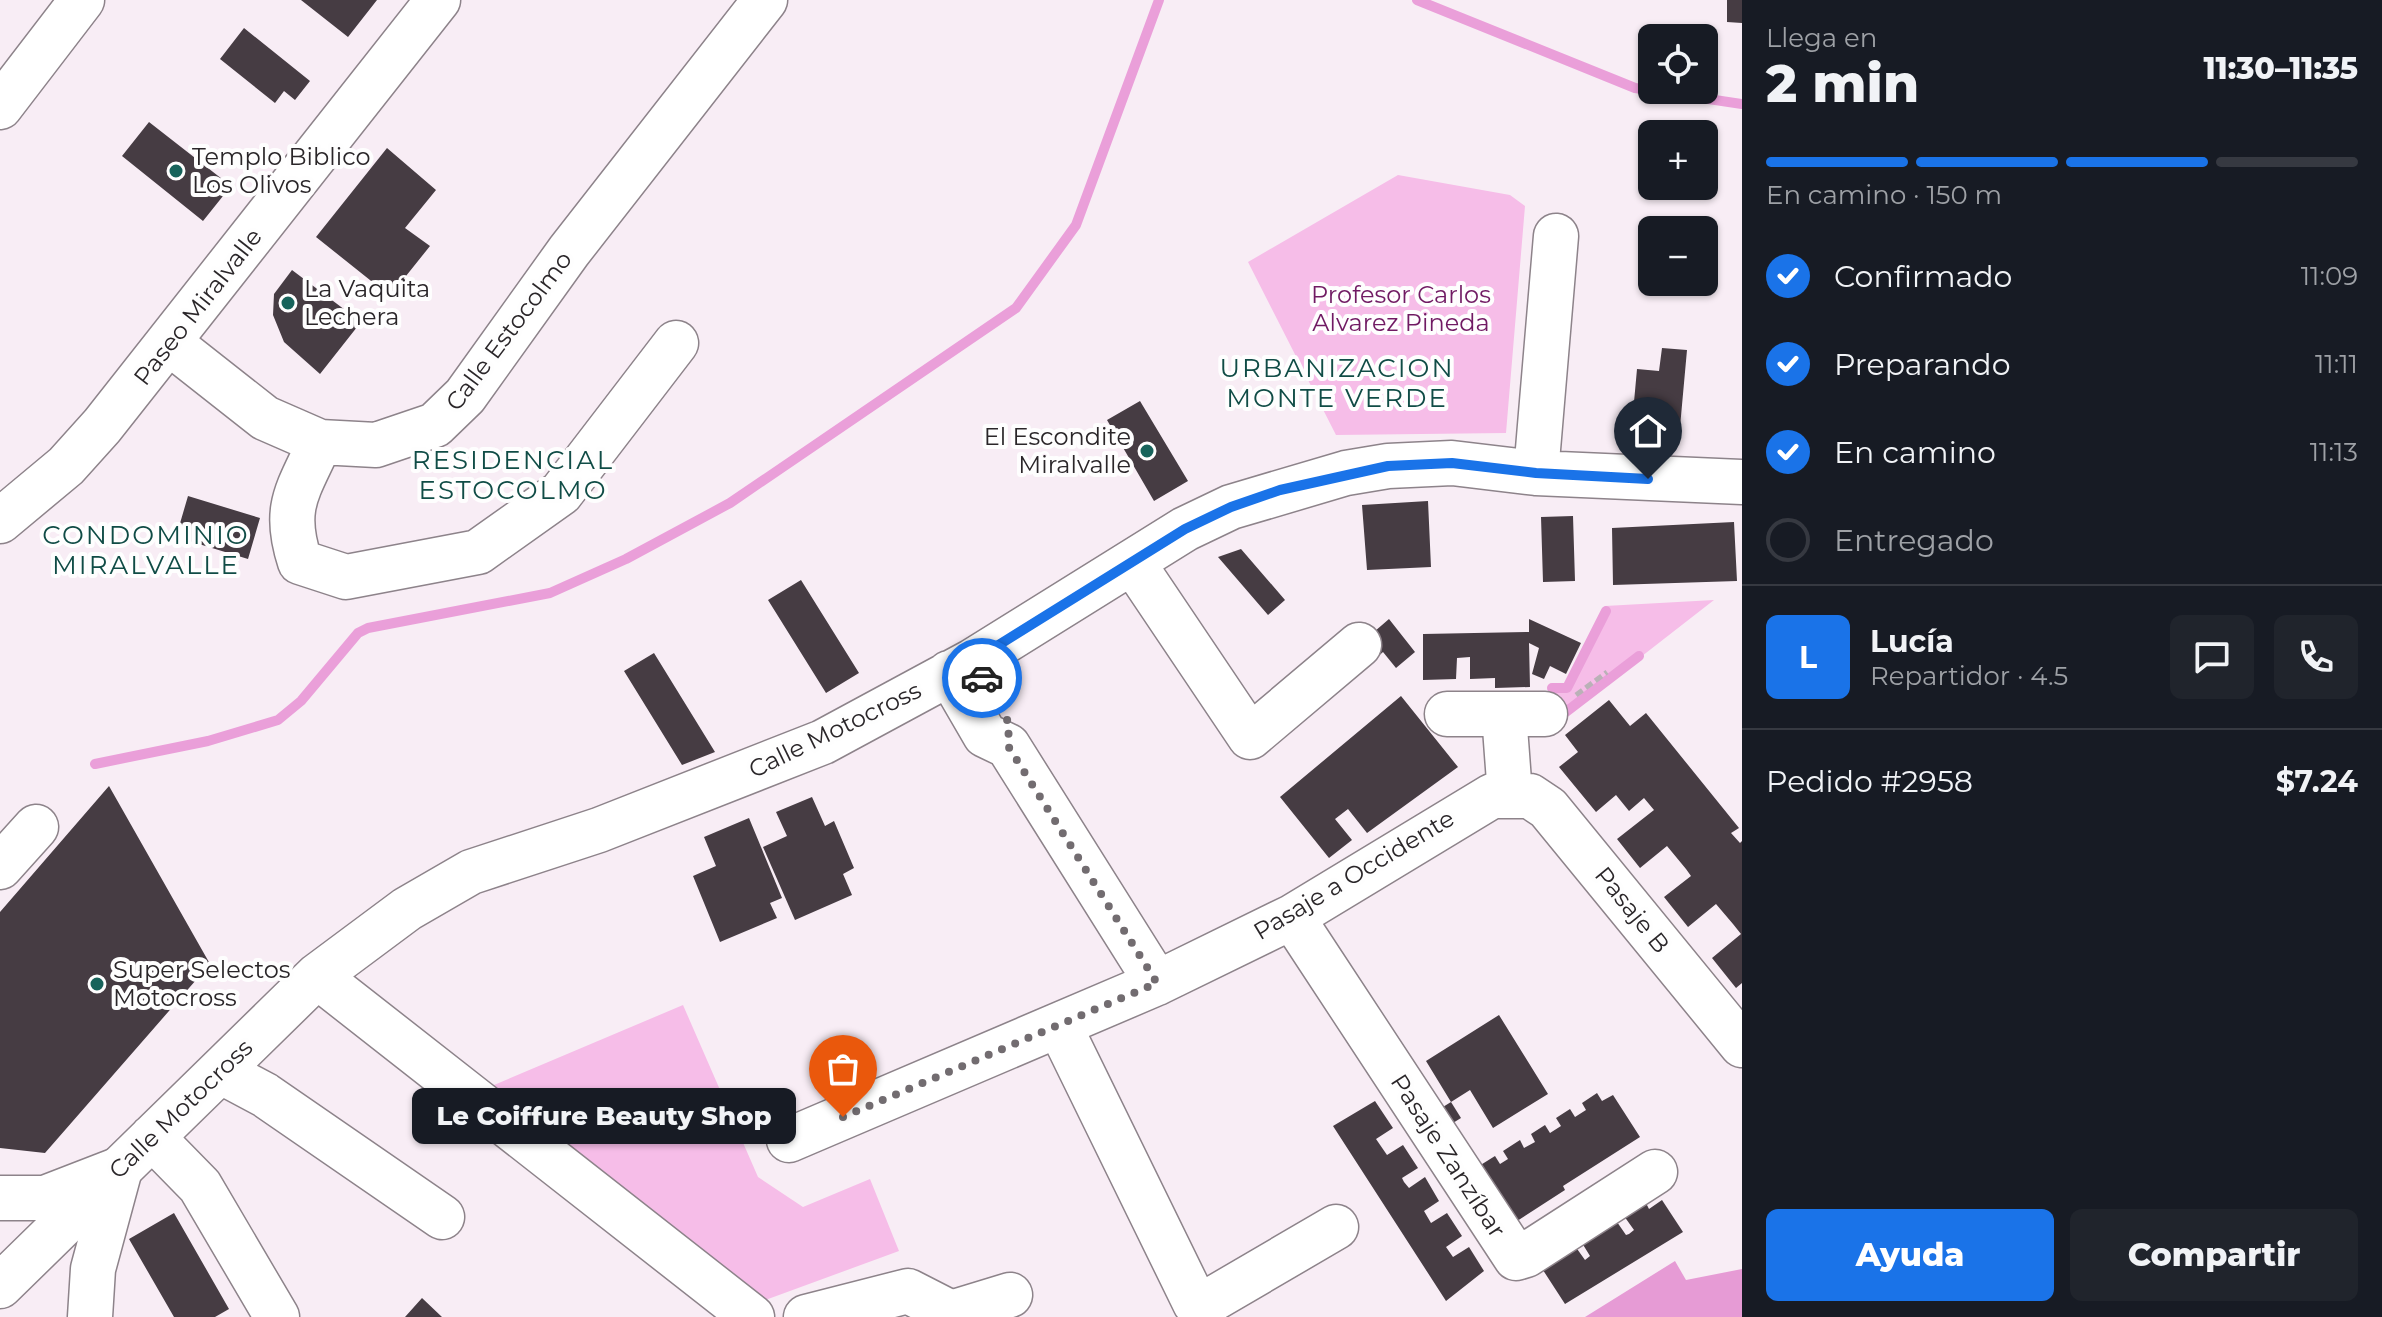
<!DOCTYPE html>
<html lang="es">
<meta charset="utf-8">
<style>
body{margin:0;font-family:Montserrat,sans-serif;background:#20242c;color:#f1f3f6;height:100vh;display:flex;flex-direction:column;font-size:30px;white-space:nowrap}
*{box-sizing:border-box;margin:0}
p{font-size:26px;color:#9ea1a6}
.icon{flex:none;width:44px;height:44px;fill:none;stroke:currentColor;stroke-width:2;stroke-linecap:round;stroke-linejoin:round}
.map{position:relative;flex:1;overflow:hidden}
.sheet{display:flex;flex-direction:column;background:#171b24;width:640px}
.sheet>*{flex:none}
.buttons{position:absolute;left:1638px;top:24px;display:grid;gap:16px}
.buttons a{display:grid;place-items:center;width:80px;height:80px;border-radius:12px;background:#171b24;box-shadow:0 2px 6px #0004;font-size:40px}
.pin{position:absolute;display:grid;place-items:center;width:68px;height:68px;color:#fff;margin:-82px -34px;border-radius:50% 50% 50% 0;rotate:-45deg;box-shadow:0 0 8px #0007}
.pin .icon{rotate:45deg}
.courier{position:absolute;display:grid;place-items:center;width:80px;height:80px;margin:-40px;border:6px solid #1a73e8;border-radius:50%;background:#fff;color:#222;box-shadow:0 2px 10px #0007}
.bubble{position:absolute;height:56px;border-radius:12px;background:#171b24;box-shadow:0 2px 6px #0004;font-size:26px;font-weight:800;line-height:56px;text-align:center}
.overview em{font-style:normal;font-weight:800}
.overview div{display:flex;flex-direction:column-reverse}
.overview{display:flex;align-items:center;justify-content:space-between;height:136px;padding:0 24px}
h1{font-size:52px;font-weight:800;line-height:60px}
.bar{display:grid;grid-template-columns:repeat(4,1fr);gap:12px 8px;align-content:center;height:96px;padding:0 24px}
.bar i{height:10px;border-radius:6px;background:#363941}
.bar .active{background:#1a73e8}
.bar p{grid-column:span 4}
.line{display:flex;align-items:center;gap:20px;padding:0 24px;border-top:2px solid #363941}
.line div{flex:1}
.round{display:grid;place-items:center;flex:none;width:84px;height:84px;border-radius:12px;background:#20242c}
ol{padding:0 24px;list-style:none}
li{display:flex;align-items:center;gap:24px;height:88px}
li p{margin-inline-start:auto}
li .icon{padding:8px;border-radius:50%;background:#1a73e8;color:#fff;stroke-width:4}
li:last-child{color:#9ea1a6}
li i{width:44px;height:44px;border:4px solid #363941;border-radius:50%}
.primary-button{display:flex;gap:16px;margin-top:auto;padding:16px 24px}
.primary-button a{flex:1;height:92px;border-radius:12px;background:#1a73e8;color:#fff;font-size:32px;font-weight:800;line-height:92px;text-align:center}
.primary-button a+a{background:#20242c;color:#f1f3f6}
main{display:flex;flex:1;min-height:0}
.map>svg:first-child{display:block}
.green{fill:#f6bde8}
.forest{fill:#e69bd5}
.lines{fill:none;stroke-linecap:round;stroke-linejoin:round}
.stream{stroke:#ea9fd9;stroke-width:10}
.building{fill:#463c43}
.minor-casing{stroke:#8d838a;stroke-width:47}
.highway-casing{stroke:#8d838a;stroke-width:47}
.path{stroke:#bab1b7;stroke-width:5;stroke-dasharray:8 4;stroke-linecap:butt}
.minor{stroke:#fff;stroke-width:44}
.highway{stroke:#fff;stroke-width:44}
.done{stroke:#726c70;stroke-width:8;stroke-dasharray:0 14.4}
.route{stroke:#1a73e8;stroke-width:10}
.poi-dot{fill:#17635b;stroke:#fefefe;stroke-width:3}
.labels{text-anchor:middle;stroke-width:8;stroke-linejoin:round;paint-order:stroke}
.poi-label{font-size:24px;fill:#2a2629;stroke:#fefefe;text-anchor:start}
.park-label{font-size:24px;fill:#701a63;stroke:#fefefe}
.street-label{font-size:24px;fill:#2a2629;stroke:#fefefe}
.neighbourhood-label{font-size:26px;letter-spacing:2px;fill:#104c46;stroke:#fefefe}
</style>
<main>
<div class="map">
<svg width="1742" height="1317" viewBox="0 0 1742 1317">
<rect width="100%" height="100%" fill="#f8edf5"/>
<path class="green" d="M1398 175 1510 195 1525 206 1506 433 1336 435 1248 262Z
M1714 600 1556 723 1552 686H1566L1605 606Z
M683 1005 758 1177 803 1207 870 1179 899 1251 760 1302 487 1088Z"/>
<path class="forest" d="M1675 1261 1686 1280 1742 1269V1317H1585Z"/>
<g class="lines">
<path class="stream" d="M1417 0 1635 88 1742 104
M1552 688H1567L1606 611
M1558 718 1639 656
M95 764 208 741 278 720 301 701 358 633 368 628 550 593 626 559 730 503 1016 308 1076 225 1159 0"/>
</g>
<path class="building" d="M301 0H377L348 37Z
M1727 0H1742V23L1727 22Z
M244 28 310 81 295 100 284 91 275 103 220 59Z
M149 122 231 186 203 221 122 156Z
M387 148 436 190 405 228 430 246 390 296 316 237Z
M292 270 361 322 320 374 284 342 273 315 274 294Z
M1662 348 1687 350 1679 438 1639 435 1642 403 1634 402 1637 369 1659 371Z
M1140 401 1188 481 1154 501 1107 420Z
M188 496 260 518 248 559 176 537Z
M1428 501 1431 567 1367 570 1362 505Z
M1573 516 1575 581 1543 582 1541 517Z
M1734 522 1737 581 1613 585 1612 528Z
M1241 549 1285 600 1268 615 1218 557Z
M801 580 859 673 826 693 768 600Z
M1389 619 1415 652 1396 668 1383 652 1373 661 1360 644Z
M1529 619 1581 643 1566 674 1550 666 1544 679 1532 674 1539 648 1529 643 1530 687 1495 688V678L1470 679V657L1457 658 1456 679 1423 680V634L1529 632Z
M654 653 715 752 682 765 624 671Z
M1401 696 1458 767 1367 833 1348 809 1335 819 1352 840 1329 858 1280 797Z
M1609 700 1630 726 1646 713 1739 828 1731 833 1740 843 1742 841V983L1736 988 1712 958 1741 934 1733 924 1716 904 1688 927 1664 897 1691 876 1686 869 1667 846 1640 868 1617 839 1654 810 1644 798 1629 811 1616 795 1596 812 1559 767 1578 752 1565 735Z
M109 786 210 964 45 1153 0 1148V912Z
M812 797 825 826 834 821 854 868 843 874 852 895 795 920 763 847 787 836 776 812Z
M749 818 782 898 770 903 777 918 720 942 693 876 716 866 704 837Z
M1499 1015 1548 1094 1493 1128 1470 1090 1451 1102 1461 1118 1448 1126 1438 1110 1451 1102 1426 1061Z
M1597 1093 1602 1101 1613 1095 1640 1137 1563 1186 1565 1190 1514 1223 1479 1166 1495 1156 1500 1164 1508 1159 1503 1151 1520 1140 1524 1148 1535 1142 1531 1134 1545 1125 1550 1133 1561 1126 1556 1118 1570 1109 1575 1117 1586 1110 1582 1103Z
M1375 1101 1393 1128 1376 1139 1387 1155 1403 1145 1418 1168 1402 1178 1404 1182 1409 1188 1425 1177 1439 1201 1424 1211 1431 1223 1447 1213 1462 1236 1446 1247 1453 1257 1469 1247 1484 1271 1446 1301 1333 1126Z
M1662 1200 1683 1232 1565 1304 1541 1267 1575 1246 1585 1260 1590 1256 1582 1243 1617 1222 1626 1235 1629 1234 1634 1230 1624 1216 1646 1203 1649 1209Z
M174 1213 229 1309 215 1317H174L129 1239Z
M422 1298 442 1317H405Z"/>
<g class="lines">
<defs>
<path id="minor" d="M0 107 82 0
M171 344 265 418 320 442 376 445 435 425 465 396 569 251 765 0
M320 442C298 491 282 507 300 562L346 577 478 552 561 493 676 343
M1536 473 1556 236
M0 521 66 466 102 426 438 0
M1133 563 1250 737 1359 645
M949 673 985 735 1008 746 1157 983
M1447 714H1545
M1504 714 1510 795
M0 867 36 827
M1292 917 1516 1258 1526 1255 1655 1172
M317 976 752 1317
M1059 1025 1195 1303H1206L1336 1227
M220 1071 265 1095 442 1217
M152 1137 200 1186 277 1317
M789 1140 1157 983 1292 917 1492 796H1530L1548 808 1742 1045
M0 1286 317 976 407 909 471 872 599 830 823 742 973 661 1185 529 1231 507 1346 473 1388 466 1452 463 1536 473 1742 482
M806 1317 908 1291 951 1313 1010 1295"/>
<path id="highway" d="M0 1198H45L120 1169
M90 1317 93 1269 120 1169"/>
</defs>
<use href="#minor" class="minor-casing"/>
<use href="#highway" class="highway-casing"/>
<path class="path" d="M1576 695 1607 672"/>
<use href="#minor" class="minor"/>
<use href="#highway" class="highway"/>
</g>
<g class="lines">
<path class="done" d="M843 1117 1157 983 1008 746 1009 723 982 678"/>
<path class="route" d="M982 678 973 661 1185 529 1231 507 1280 490 1388 466 1452 463 1536 473 1648 479"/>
</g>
<g class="poi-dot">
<circle cx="176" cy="171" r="8"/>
<circle cx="288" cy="303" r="8"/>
<circle cx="1147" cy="451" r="8"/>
<circle cx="97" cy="984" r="8"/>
</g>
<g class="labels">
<g class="poi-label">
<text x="192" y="165">Templo Biblico<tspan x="192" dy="28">Los Olivos</tspan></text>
<text x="304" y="297">La Vaquita<tspan x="304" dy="28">Lechera</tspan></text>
<text x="1131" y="445" text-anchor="end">El Escondite<tspan x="1131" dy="28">Miralvalle</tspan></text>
<text x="113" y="978">Super Selectos<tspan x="113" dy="28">Motocross</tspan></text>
</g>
<g class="park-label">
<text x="1401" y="303">Profesor Carlos<tspan x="1401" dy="28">Alvarez Pineda</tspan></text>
</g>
<g class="street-label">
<text transform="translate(198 307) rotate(-52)" y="8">Paseo Miralvalle</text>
<text transform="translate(509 331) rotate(-53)" y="8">Calle Estocolmo</text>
<text transform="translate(835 730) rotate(-26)" y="8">Calle Motocross</text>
<text transform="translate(1354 875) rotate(-31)" y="8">Pasaje a Occidente</text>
<text transform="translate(1632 910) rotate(51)" y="8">Pasaje B</text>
<text transform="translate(181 1109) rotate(-44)" y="8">Calle Motocross</text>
<text transform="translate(1448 1156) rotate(57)" y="8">Pasaje Zanzíbar</text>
</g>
<g class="neighbourhood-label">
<text x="1337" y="377">URBANIZACION<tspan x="1337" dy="30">MONTE VERDE</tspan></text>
<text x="513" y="469">RESIDENCIAL<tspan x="513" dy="30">ESTOCOLMO</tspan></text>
<text x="146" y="544">CONDOMINIO<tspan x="146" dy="30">MIRALVALLE</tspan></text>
</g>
</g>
</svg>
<div class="buttons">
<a><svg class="icon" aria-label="locate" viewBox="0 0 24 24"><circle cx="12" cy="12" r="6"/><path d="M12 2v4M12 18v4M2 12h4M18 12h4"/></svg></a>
<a>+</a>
<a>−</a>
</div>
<div class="pin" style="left:843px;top:1117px;background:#ea580c"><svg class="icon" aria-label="bag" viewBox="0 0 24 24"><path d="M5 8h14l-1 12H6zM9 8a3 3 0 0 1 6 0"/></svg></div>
<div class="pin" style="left:1648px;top:479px;background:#1f2937"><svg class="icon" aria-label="home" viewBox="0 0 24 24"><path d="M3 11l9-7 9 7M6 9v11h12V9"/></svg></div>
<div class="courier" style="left:982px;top:678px"><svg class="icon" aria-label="car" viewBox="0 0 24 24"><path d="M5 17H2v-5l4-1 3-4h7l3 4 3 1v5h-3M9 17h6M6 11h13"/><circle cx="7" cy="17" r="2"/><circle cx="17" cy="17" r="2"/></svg></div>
<div class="bubble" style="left:412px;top:1088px;width:384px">Le Coiffure Beauty Shop</div>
</div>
<section class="sheet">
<div class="overview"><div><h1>2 min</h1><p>Llega en</p></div><em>11:30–11:35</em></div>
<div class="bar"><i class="active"></i><i class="active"></i><i class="active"></i><i></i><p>En camino · 150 m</p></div>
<ol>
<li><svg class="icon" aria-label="check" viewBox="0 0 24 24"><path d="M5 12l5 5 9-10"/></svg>Confirmado<p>11:09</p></li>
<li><svg class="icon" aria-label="check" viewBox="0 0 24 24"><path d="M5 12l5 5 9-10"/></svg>Preparando<p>11:11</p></li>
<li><svg class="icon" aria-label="check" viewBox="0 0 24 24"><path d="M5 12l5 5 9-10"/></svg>En camino<p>11:13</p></li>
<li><i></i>Entregado</li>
</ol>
<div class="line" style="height:144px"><b class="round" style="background:#1a73e8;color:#fff">L</b><div><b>Lucía</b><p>Repartidor · 4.5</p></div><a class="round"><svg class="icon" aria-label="chat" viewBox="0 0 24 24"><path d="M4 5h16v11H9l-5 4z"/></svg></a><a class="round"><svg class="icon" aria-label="phone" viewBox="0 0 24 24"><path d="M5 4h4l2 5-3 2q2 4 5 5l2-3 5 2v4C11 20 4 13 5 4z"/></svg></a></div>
<div class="line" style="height:104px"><div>Pedido #2958</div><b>$7.24</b></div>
<div class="primary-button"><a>Ayuda</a><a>Compartir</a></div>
</section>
</main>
